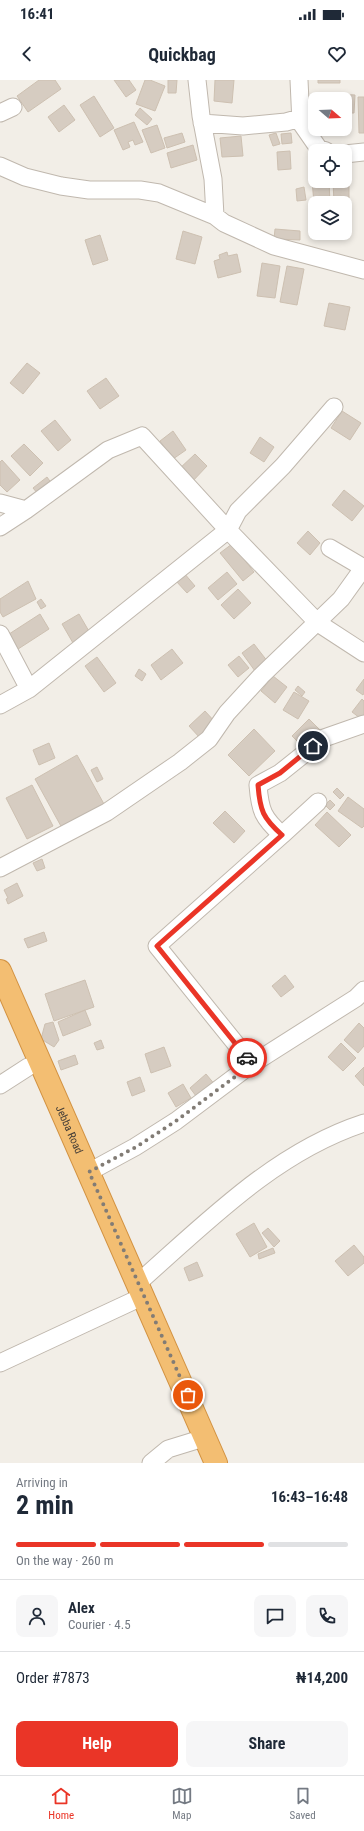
<!DOCTYPE html>
<meta charset="utf-8">
<style>
body{margin:0;font-family:"Roboto Condensed",sans-serif;background:#f6f6f7;color:#1f2937;height:100vh;display:flex;flex-direction:column;font-size:15px;white-space:nowrap}
*{box-sizing:border-box;margin:0}
p{font-size:13px;color:#747a83}
.icon{flex:none;width:22px;height:22px;fill:none;stroke:currentColor;stroke-width:2;stroke-linecap:round;stroke-linejoin:round}
.map{position:relative;height:1383px;overflow:hidden}
.details{display:flex;flex-direction:column;background:#fff;flex:1}
.details>*{flex:none}
.needle{width:26px;rotate:109deg}
.controls{position:absolute;left:308px;top:12px;display:grid;gap:8px}
.controls a{display:grid;place-items:center;width:44px;height:44px;border-radius:8px;background:#fff;box-shadow:0 2px 6px #0003;font-size:20px}
.pin{position:absolute;display:grid;place-items:center;width:34px;height:34px;color:#fff;margin:-17px;border:2px solid #fff;border-radius:50%;box-shadow:0 1px 4px #0007}
.courier{position:absolute;display:grid;place-items:center;width:40px;height:40px;margin:-20px;border:3px solid #ea3527;border-radius:50%;background:#fff;color:#222;box-shadow:0 1px 5px #0007}
.head em{font-style:normal;font-weight:700}
.head div{display:flex;flex-direction:column-reverse}
.head{display:flex;align-items:center;justify-content:space-between;height:68px;padding:0 16px}
h1{font-size:26px;font-weight:700;line-height:30px}
.bar{display:grid;grid-template-columns:repeat(4,1fr);gap:6px 4px;align-content:center;height:48px;padding:0 16px}
.bar i{height:5px;border-radius:3px;background:#e0e1e3}
.bar .on{background:#ea3527}
.bar p{grid-column:span 4}
.line{display:flex;align-items:center;gap:10px;padding:0 16px;border-top:1px solid #e0e1e3}
.line div{flex:1}
.round{display:grid;place-items:center;flex:none;width:42px;height:42px;border-radius:8px;background:#f6f6f7}
.cta{display:flex;gap:8px;margin-top:auto;padding:8px 16px}
.cta a{flex:1;height:46px;border-radius:8px;background:#ea3527;color:#fff;font-size:16px;font-weight:700;line-height:46px;text-align:center}
.cta a+a{background:#f6f6f7;color:#1f2937}
.status{display:flex;justify-content:space-between;align-items:center;height:28px;padding:0 20px;background:#fff;direction:ltr}
.status svg{height:11px;fill:currentColor}
header{display:flex;justify-content:space-between;align-items:center;height:52px;padding:0 16px;background:#fff;font-size:18px;font-weight:700}
.tab-bar{display:flex;justify-content:space-around;align-items:center;height:56px;border-top:1px solid #e0e1e3;background:#fff;font-size:11px;color:#747a83}
.tab-bar a{display:grid;justify-items:center;gap:2px}
.tab-bar .on{color:#ea3527}
.map>svg:first-child{display:block}
.building{fill:#d6ccc1;stroke:#cdc0b1}
.lines{fill:none;stroke-linecap:round;stroke-linejoin:round}
.minor-casing{stroke:#c0b8ae;stroke-width:19}
.highway-casing{stroke:#d29242;stroke-width:24}
.minor{stroke:#fff;stroke-width:17}
.highway{stroke:#f3be72;stroke-width:22}
.done{stroke:#827c75;stroke-width:4;stroke-dasharray:0 7.2}
.route{stroke:#ea3527;stroke-width:5}
.labels{text-anchor:middle;stroke-width:3.5;stroke-linejoin:round;paint-order:stroke}
.street-label{font-size:11px;fill:#453e37;stroke:#fff}
</style>
<div class="status"><b>16:41</b><svg viewBox="0 0 49 12"><path d="M0 12V9h3v3zM5 12V6h3v6zM10 12V3h3v9zM15 12V0h3v12zM26 1h20v11H26zM47 4h2v5h-2z"/></svg></div>
<header><svg class="icon" aria-label="back" viewBox="0 0 24 24"><path d="M15 5l-7 7 7 7"/></svg>Quickbag<svg class="icon" aria-label="heart" viewBox="0 0 24 24"><path d="M12 20l-8-8c-3-5 5-10 8-4 3-6 11-1 8 4z"/></svg></header>
<div class="map">
<svg width="364" height="1383" viewBox="0 0 364 1383">
<rect width="100%" height="100%" fill="#f2eee7"/>
<path class="building" d="M39 0H55L61 9 28 32 17 16Z
M114 0H129L136 10 126 17Z
M145 0H150L165 6 155 31 136 24Z
M168 0H177L176 13H168Z
M215 0H234L232 23 214 21Z
M318 0H340V3H318Z
M324 13 355 15 354 33H345V19H324Z
M94 16 114 48 100 57 80 25Z
M358 17H364V53H359Z
M64 25 75 40 59 52 48 37Z
M140 28 152 39 147 45 135 35Z
M134 42 143 62 135 65 133 60 128 62 130 67 123 70 114 50Z
M157 45 165 68 151 73 142 50Z
M182 53 185 62 167 68 164 58Z
M276 53 280 64 273 66 269 55Z
M291 53 292 63 282 64 281 54Z
M241 56 243 76 222 77 220 58Z
M193 65 197 80 171 88 167 73Z
M290 71 291 89 278 90 277 72Z
M345 98H349V128H345V123H334L333 101H345Z
M312 101H329L330 123H315V133Z
M304 107 306 120 297 121 296 109Z
M275 149 300 151V160L274 159Z
M183 151 202 157 195 184 176 179Z
M100 155 108 180 93 185 85 160Z
M227 172 228 176 237 174 241 192 218 198 214 181 220 179 219 175Z
M262 183 280 186 275 218 257 216Z
M287 186 304 189 297 225 280 222Z
M329 223 350 227 345 250 324 246Z
M27 283 40 293 23 314 10 303Z
M106 298 119 316 100 329 87 311Z
M342 331 361 343 350 360 331 348Z
M55 340 71 360 58 371 41 351Z
M173 351 186 370 173 379 160 361Z
M260 357 274 367 264 382 250 373Z
M24 364 43 383 30 396 11 376Z
M195 374 207 386 191 403 178 390Z
M2 380 20 400 7 412 0 405V382Z
M47 397 52 404 38 414 33 408Z
M344 410 364 426 352 441 332 425Z
M308 451 320 463 310 475 297 463Z
M232 464 254 492 243 501 220 473Z
M227 492 237 504 218 520 208 508Z
M184 493 195 506 187 513 176 501Z
M28 501 36 519 3 537 0 532V519Z
M238 509 251 523 234 539 221 525Z
M41 519 46 526 41 529 37 522Z
M40 534 49 549 15 571 6 556Z
M79 534 90 553 73 563 62 544Z
M254 564 268 582 255 591 242 573Z
M172 569 183 583 161 600 151 585Z
M239 576 249 588 238 597 228 585Z
M97 577 116 603 104 612 85 586Z
M139 589 146 594 142 601 135 596Z
M273 596 287 607 275 623 261 611Z
M364 599V613L363 615 356 610Z
M298 606 305 612 302 616 295 610Z
M294 612 309 621 298 639 283 630Z
M362 619 364 621V641L352 632Z
M205 631 216 643 200 658 189 646Z
M309 639 321 651 304 668 292 656Z
M254 649 275 671 249 696 228 675Z
M49 663 55 678 39 685 33 670Z
M77 675 104 724 62 748 35 699Z
M97 687 103 699 97 702 91 690Z
M32 705 53 746 27 759 6 718Z
M337 708 344 715 340 719 333 712Z
M348 717 364 729V746L362 748 338 731Z
M330 720 335 725 330 730 325 725Z
M225 731 245 751 234 763 213 743Z
M327 732 351 755 339 767 315 745Z
M42 779 45 788 37 791 33 783Z
M17 803 23 816 8 824 6 819 8 818 4 810Z
M44 852 47 861 28 868 24 859Z
M285 895 294 907 281 917 272 906Z
M85 900 94 927 54 941 45 914Z
M85 930 91 945 63 956 58 942Z
M53 942 59 960 54 967 41 959 45 944Z
M359 943 364 948V966L358 973 344 960Z
M101 960 104 968 97 970 94 963Z
M341 963 356 978 343 991 328 977Z
M164 967 171 986 151 993 145 974Z
M75 975 78 984 61 990 58 981Z
M364 987V1006L355 996Z
M206 994 216 1006 199 1020 190 1008Z
M140 997 145 1011 132 1016 127 1002Z
M183 1004 191 1018 176 1027 168 1013Z
M254 1143 267 1167 250 1177 236 1154Z
M268 1148 280 1161 274 1167 262 1153Z
M354 1165 364 1177V1183L348 1196 335 1181Z
M273 1168 275 1173 259 1179 258 1174Z
M197 1182 203 1196 189 1201 184 1188Z"/>
<g class="lines">
<defs>
<path id="minor" d="M197 0 201 36 213 99 215 136
M299 0 301 43 319 69 326 71
M0 33 13 27
M202 43 243 46 286 42 300 38
M345 74 364 72
M0 86 25 97 61 106 89 110H140L159 113 215 136 224 143 274 166 364 190
M0 423 26 430
M0 447 26 430 108 370 142 356 228 450 318 543 364 573
M330 468 364 488
M0 554 29 609 228 450 238 431 283 386 334 327
M0 625 29 609
M318 722 282 755C263 738 260 731 258 705L280 693 324 658 364 644
M0 788 107 732 180 682 209 659 227 633 261 596 341 519 364 487
M252 984 157 866 282 755
M0 1005 28 987
M89 1092 135 1067 176 1041 252 984 356 918 364 910
M138 1203C207 1142 275 1072 364 1043
M0 1283 133 1221
M151 1383 168 1369 194 1361"/>
<g id="highway">
<path id="s1" d="M0 891 216 1383"/>
</g>
</defs>
<use href="#minor" class="minor-casing"/>
<use href="#highway" class="highway-casing"/>
<use href="#minor" class="minor"/>
<use href="#highway" class="highway"/>
</g>
<g class="lines">
<path class="done" d="M188 1315 89 1092 136 1067 176 1041 252 984 247 978"/>
<path class="route" d="M247 978 157 866 282 755C263 738 260 731 258 705L280 693 313 666"/>
</g>
<g class="labels">
<g class="street-label">
<text dy="4" stroke="none"><textPath href="#s1" startOffset="173">Jebba Road</textPath></text>
</g>
</g>
</svg>
<div class="controls">
<a><svg class="needle" viewBox="-14 -14 28 28"><path d="M0-13l5 13h-10z" fill="#e53935"/><path d="M0 13l5-13h-10z" fill="#747a83"/></svg></a>
<a><svg class="icon" aria-label="locate" viewBox="0 0 24 24"><circle cx="12" cy="12" r="6"/><path d="M12 2v4M12 18v4M2 12h4M18 12h4"/></svg></a>
<a><svg class="icon" aria-label="layers" viewBox="0 0 24 24"><path d="M12 4l9 5-9 5-9-5zM3 14l9 5 9-5"/></svg></a>
</div>
<div class="pin" style="left:188px;top:1315px;background:#ea580c"><svg class="icon" aria-label="bag" viewBox="0 0 24 24"><path d="M5 8h14l-1 12H6zM9 8a3 3 0 0 1 6 0"/></svg></div>
<div class="pin" style="left:313px;top:666px;background:#1f2937"><svg class="icon" aria-label="home" viewBox="0 0 24 24"><path d="M3 11l9-7 9 7M6 9v11h12V9"/></svg></div>
<div class="courier" style="left:247px;top:978px"><svg class="icon" aria-label="car" viewBox="0 0 24 24"><path d="M5 17H2v-5l4-1 3-4h7l3 4 3 1v5h-3M9 17h6M6 11h13"/><circle cx="7" cy="17" r="2"/><circle cx="17" cy="17" r="2"/></svg></div>
</div>
<section class="details">
<div class="head"><div><h1>2 min</h1><p>Arriving in</p></div><em>16:43–16:48</em></div>
<div class="bar"><i class="on"></i><i class="on"></i><i class="on"></i><i></i><p>On the way · 260 m</p></div>
<div class="line" style="height:72px"><a class="round"><svg class="icon" aria-label="person" viewBox="0 0 24 24"><circle cx="12" cy="8" r="4"/><path d="M4 21q1-7 8-7t8 7"/></svg></a><div><b>Alex</b><p>Courier · 4.5</p></div><a class="round"><svg class="icon" aria-label="chat" viewBox="0 0 24 24"><path d="M4 5h16v11H9l-5 4z"/></svg></a><a class="round"><svg class="icon" aria-label="phone" viewBox="0 0 24 24"><path d="M5 4h4l2 5-3 2q2 4 5 5l2-3 5 2v4C11 20 4 13 5 4z"/></svg></a></div>
<div class="line" style="height:52px"><div>Order #7873</div><b>₦14,200</b></div>
<div class="cta"><a>Help</a><a>Share</a></div>
</section>
<nav class="tab-bar">
<a class="on"><svg class="icon" aria-label="home" viewBox="0 0 24 24"><path d="M3 11l9-7 9 7M6 9v11h12V9"/></svg>Home</a>
<a><svg class="icon" aria-label="map" viewBox="0 0 24 24"><path d="M3 6l6-2 6 2 6-2v14l-6 2-6-2-6 2zM9 4v14M15 6v14"/></svg>Map</a>
<a><svg class="icon" aria-label="saved" viewBox="0 0 24 24"><path d="M7 4h10v16l-5-4-5 4z"/></svg>Saved</a>
</nav>
